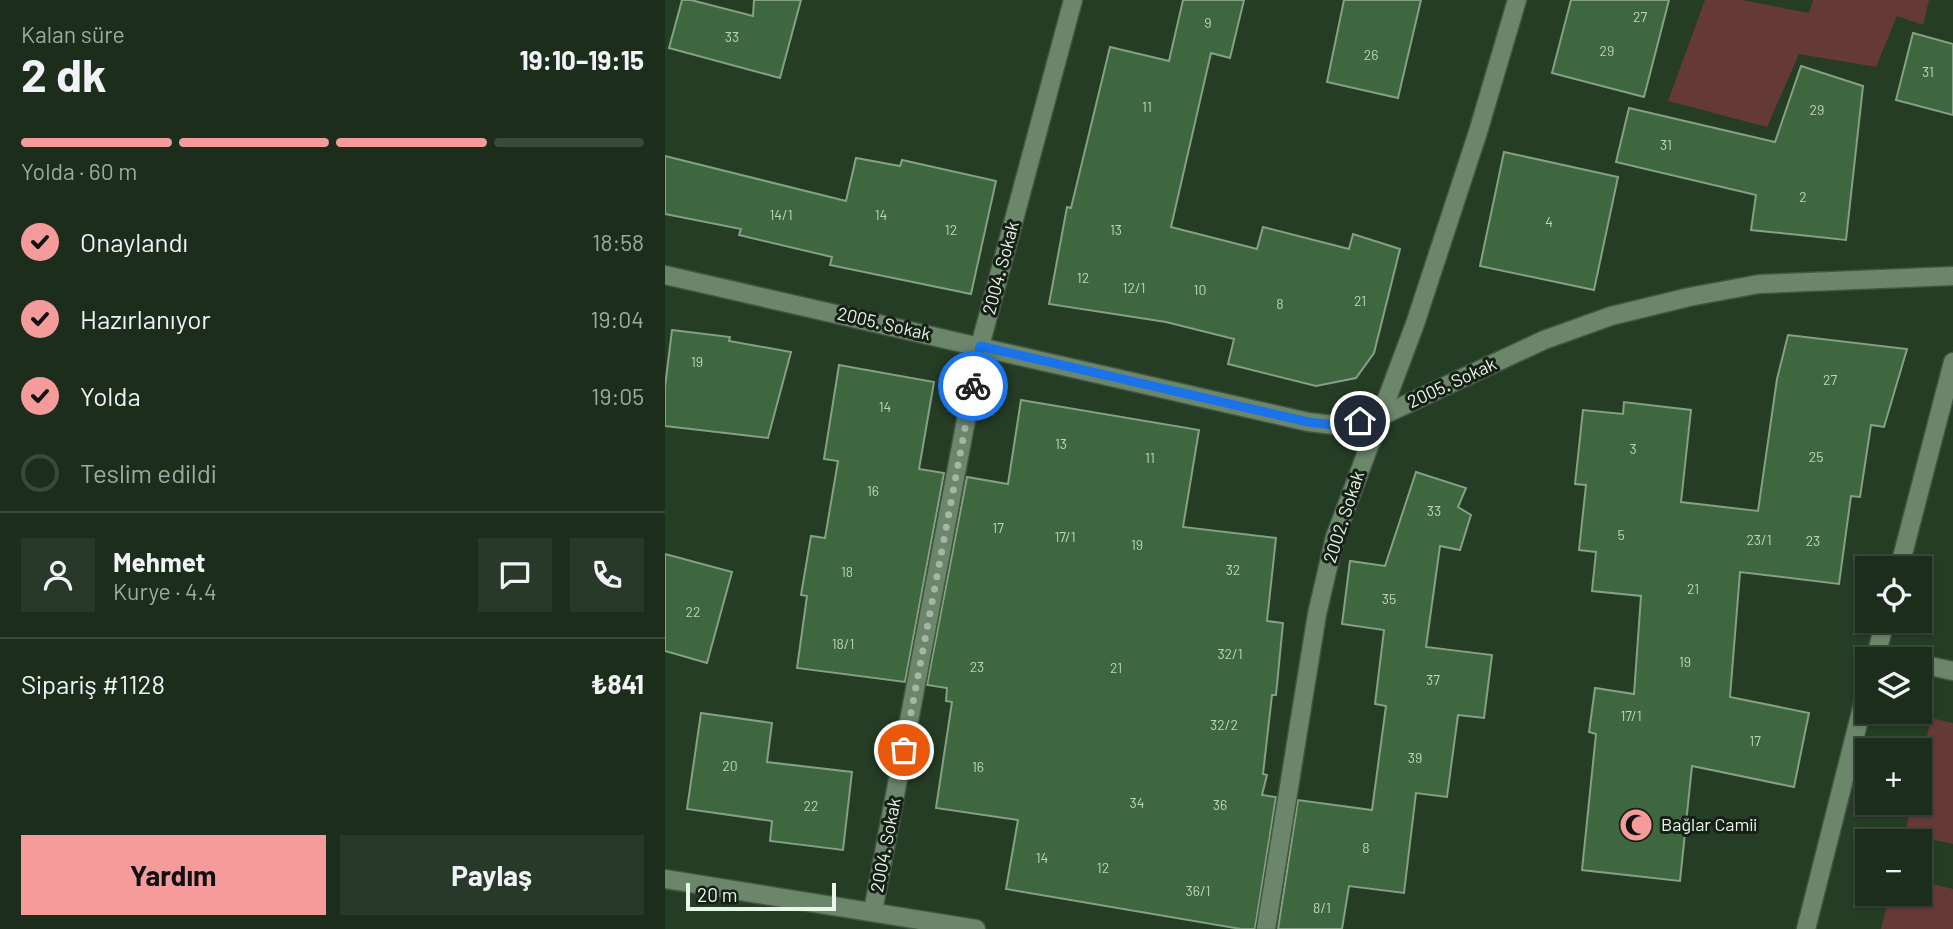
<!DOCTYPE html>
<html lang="tr">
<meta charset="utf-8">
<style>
body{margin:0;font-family:Barlow,sans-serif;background:#293929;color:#f1f3f6;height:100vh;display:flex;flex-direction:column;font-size:26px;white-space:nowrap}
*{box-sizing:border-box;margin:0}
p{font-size:23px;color:#a0a8a3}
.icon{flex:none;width:38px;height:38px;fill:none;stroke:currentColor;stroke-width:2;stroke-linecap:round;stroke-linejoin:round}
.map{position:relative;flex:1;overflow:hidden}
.details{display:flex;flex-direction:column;background:#1c2d1c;width:665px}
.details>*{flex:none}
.tools{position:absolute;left:1190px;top:556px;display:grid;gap:14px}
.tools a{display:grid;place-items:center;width:77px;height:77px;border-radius:0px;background:#1c2d1c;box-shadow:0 2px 5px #0004,0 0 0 2px #3a493b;font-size:35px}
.scale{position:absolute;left:21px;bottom:18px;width:150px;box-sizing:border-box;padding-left:7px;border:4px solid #e9f7e9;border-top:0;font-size:19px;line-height:24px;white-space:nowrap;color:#e9f7e9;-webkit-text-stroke:5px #162016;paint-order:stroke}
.pin{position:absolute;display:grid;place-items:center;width:60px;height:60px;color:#fff;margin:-30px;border:4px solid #fff;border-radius:50%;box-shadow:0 2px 7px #0007}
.courier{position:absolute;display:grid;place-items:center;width:70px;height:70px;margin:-35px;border:5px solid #1a73e8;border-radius:50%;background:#fff;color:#222;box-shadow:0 2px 9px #0007}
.head em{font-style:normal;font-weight:700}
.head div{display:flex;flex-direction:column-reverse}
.head{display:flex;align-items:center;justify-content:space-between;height:119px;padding:0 21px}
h1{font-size:46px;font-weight:700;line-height:52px}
.bar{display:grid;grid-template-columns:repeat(4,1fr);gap:10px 7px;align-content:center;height:84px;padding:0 21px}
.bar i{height:9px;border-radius:5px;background:#3a493b}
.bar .active{background:#f59b9b}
.bar p{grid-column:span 4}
.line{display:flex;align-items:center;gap:18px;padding:0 21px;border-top:2px solid #3a493b}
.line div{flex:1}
.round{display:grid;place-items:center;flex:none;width:74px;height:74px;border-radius:0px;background:#293929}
ol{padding:0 21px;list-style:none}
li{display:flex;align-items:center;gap:21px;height:77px}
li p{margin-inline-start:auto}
li .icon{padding:7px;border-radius:50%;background:#f59b9b;color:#111;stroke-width:4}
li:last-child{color:#a0a8a3}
li i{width:38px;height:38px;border:4px solid #3a493b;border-radius:50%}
.cta{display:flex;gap:14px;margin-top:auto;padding:14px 21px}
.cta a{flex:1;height:80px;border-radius:0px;background:#f59b9b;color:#111;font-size:28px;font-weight:700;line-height:80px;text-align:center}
.cta a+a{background:#293929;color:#f1f3f6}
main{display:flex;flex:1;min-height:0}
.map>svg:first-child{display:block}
.green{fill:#663939}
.building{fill:#3e673f;stroke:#85a085;stroke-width:2}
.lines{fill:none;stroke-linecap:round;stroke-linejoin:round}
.minor-casing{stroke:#425642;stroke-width:21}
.tertiary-casing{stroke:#425642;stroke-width:21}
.minor{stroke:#6c866c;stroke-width:18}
.tertiary{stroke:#6c866c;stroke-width:18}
.done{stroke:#a4b6a4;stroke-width:7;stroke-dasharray:0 12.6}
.route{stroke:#1a73e8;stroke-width:9}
.labels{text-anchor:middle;stroke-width:6;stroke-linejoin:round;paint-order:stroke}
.number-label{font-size:14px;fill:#bed3be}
.street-label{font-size:18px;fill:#e9f7e9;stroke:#162016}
.poi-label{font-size:18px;fill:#e9f7e9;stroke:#162016;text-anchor:start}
</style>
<main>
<section class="details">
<div class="head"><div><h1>2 dk</h1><p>Kalan süre</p></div><em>19:10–19:15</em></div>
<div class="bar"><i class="active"></i><i class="active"></i><i class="active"></i><i></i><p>Yolda · 60 m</p></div>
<ol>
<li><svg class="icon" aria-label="check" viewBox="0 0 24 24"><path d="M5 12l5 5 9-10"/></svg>Onaylandı<p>18:58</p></li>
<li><svg class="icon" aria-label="check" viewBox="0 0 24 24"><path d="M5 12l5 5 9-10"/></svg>Hazırlanıyor<p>19:04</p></li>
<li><svg class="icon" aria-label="check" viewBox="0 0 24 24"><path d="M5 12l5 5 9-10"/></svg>Yolda<p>19:05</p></li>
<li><i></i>Teslim edildi</li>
</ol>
<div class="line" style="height:126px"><a class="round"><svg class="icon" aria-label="person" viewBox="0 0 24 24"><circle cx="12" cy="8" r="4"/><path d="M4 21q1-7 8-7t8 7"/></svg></a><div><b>Mehmet</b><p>Kurye · 4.4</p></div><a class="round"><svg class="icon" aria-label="chat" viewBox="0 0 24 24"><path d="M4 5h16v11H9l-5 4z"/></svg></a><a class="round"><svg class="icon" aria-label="phone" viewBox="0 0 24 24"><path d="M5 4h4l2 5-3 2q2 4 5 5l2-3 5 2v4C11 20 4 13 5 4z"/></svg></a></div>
<div class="line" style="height:91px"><div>Sipariş #1128</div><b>₺841</b></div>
<div class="cta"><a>Yardım</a><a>Paylaş</a></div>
</section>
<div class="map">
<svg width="1288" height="929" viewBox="0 0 1288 929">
<rect width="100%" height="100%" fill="#253c25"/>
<path class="green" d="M1040 0H1077L1144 13 1148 0H1264L1258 25 1232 16 1211 67 1134 54 1102 127 1003 101Z
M1266 718 1288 723V844L1240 834 1247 803H1255V768Z
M1255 881 1288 889V929H1216L1225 894H1255Z"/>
<path class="building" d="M17 0H26L88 16 89 0H136L115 78 4 48Z
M518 0H579L565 58 546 53 506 227 592 249 598 227 684 249 688 234 735 249 709 353 691 378 651 386 563 364 569 339 501 322 384 304 402 207 406 208 445 47 504 61Z
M679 0H756L733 98 662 82Z
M906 0H1004L979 97 887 73Z
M1248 33 1288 44V115L1231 100Z
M1136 66 1198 86 1181 240 1086 230 1091 195 951 162 964 108 1110 142Z
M839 152 953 177 929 290 815 266Z
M0 156 181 201 191 158 235 166 237 160 331 181 306 294 165 265 167 257 74 235 76 229 0 214Z
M7 330 65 337 64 341 126 352 103 438 0 426V387Z
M1123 335 1242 349 1219 427 1206 425 1195 497 1186 496 1174 584 1075 572 1065 697 1144 713 1129 787 1027 766 1015 881 917 870 931 734 924 732 930 688 969 694 976 596 927 591 931 552 914 550 921 485 910 484 918 410 958 414 959 402 1026 410 1016 502 1093 511 1112 379Z
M174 365 269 382 254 469 279 473 240 682 132 668 142 596 136 595 146 536 160 538 173 461 159 459Z
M356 400 534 430 518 527 611 538 602 621 618 623 611 695H607L598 774 602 775 597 795 611 797 590 929H576L341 889 353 820 271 808 287 702 281 701 282 688 262 685 302 477 343 484Z
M751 472 801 488 793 507 806 515 795 550 775 546 761 647 827 655 819 718 793 715 782 797 751 793 739 893 684 886 677 929H613L633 800 707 810 721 706 710 704 719 630 677 624 685 561 720 566Z
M0 554 67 572 42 663 0 651Z
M36 713 107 723 102 762 187 772 178 850 105 841 107 821 22 809Z"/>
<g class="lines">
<defs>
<path id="minor" d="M0 275 643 422 677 426 714 417 879 340 946 316 1024 297 1094 284 1288 276
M1211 655 1233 660
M1255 664 1288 671
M0 879 311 929
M208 911 315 346 408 0
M601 929 652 614 670 537 750 324 813 132 852 0"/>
<path id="tertiary" d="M1234 569 1288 362
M1210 660 1220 621
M1141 929 1202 688"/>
</defs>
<use href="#minor" class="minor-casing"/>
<use href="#tertiary" class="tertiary-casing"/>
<use href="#minor" class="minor"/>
<use href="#tertiary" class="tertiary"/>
</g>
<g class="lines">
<path class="done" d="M239 750 308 386"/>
<path class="route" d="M308 386 315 346 643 422 677 426 695 421"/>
</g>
<defs>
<symbol id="mosque-disc" viewBox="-11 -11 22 22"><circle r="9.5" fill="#f59b9b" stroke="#162016"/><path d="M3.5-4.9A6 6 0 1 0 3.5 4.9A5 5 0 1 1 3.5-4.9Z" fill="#111"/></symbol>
</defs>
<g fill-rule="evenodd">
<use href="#mosque-disc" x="952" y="806" width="38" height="38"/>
</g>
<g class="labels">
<g class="number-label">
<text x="975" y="22">27</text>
<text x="543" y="28">9</text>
<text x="67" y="42">33</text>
<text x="942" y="56">29</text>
<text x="706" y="60">26</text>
<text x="1263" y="77">31</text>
<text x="482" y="112">11</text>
<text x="1152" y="115">29</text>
<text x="1001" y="150">31</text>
<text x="1138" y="202">2</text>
<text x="116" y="220">14/1</text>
<text x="216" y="220">14</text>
<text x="884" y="227">4</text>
<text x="286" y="235">12</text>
<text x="451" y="235">13</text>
<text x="418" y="283">12</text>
<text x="469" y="293">12/1</text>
<text x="535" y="295">10</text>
<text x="695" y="306">21</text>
<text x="615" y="309">8</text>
<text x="32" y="367">19</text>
<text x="1165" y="385">27</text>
<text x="220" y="412">14</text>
<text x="396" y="449">13</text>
<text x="968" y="454">3</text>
<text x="1151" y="462">25</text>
<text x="485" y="463">11</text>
<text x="208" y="496">16</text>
<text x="769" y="516">33</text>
<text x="333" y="533">17</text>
<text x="956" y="540">5</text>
<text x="400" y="542">17/1</text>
<text x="1094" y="545">23/1</text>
<text x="1148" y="546">23</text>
<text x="472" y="550">19</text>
<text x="568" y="575">32</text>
<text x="182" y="577">18</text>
<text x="1028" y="594">21</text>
<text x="724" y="604">35</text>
<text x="28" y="617">22</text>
<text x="178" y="649">18/1</text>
<text x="565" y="659">32/1</text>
<text x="1020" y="667">19</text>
<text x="312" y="672">23</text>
<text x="451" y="673">21</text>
<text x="768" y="685">37</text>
<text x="966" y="721">17/1</text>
<text x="559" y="730">32/2</text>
<text x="1090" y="746">17</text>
<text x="750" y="763">39</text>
<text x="65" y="771">20</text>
<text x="313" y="772">16</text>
<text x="472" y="808">34</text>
<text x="555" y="810">36</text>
<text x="146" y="811">22</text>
<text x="701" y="853">8</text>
<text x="377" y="863">14</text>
<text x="438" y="873">12</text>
<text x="533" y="896">36/1</text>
<text x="657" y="913">8/1</text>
</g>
<g class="street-label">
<text transform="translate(336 268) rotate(-75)" y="6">2004. Sokak</text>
<text transform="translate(219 324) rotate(13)" y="6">2005. Sokak</text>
<text transform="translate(787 383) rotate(-25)" y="6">2005. Sokak</text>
<text transform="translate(679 517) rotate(-72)" y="6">2002. Sokak</text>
<text transform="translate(221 845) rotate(-79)" y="6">2004. Sokak</text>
</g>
<g class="poi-label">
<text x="996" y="831">Bağlar Camii</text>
</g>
</g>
</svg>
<div class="tools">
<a><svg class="icon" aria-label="locate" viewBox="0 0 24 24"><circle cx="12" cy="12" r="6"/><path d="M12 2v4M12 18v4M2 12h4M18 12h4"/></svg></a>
<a><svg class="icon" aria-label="layers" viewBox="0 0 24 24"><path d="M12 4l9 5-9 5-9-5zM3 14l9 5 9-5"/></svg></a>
<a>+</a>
<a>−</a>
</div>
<div class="scale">20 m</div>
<div class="pin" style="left:239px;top:750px;background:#ea580c"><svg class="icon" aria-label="bag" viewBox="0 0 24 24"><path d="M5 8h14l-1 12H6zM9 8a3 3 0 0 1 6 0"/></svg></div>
<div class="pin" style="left:695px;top:421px;background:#1f2937"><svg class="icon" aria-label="home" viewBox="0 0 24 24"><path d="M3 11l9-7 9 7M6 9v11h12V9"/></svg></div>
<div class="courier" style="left:308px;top:386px"><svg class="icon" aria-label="bike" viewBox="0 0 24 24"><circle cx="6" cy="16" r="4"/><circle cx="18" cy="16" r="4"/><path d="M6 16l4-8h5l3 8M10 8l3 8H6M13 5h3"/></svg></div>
</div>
</main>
